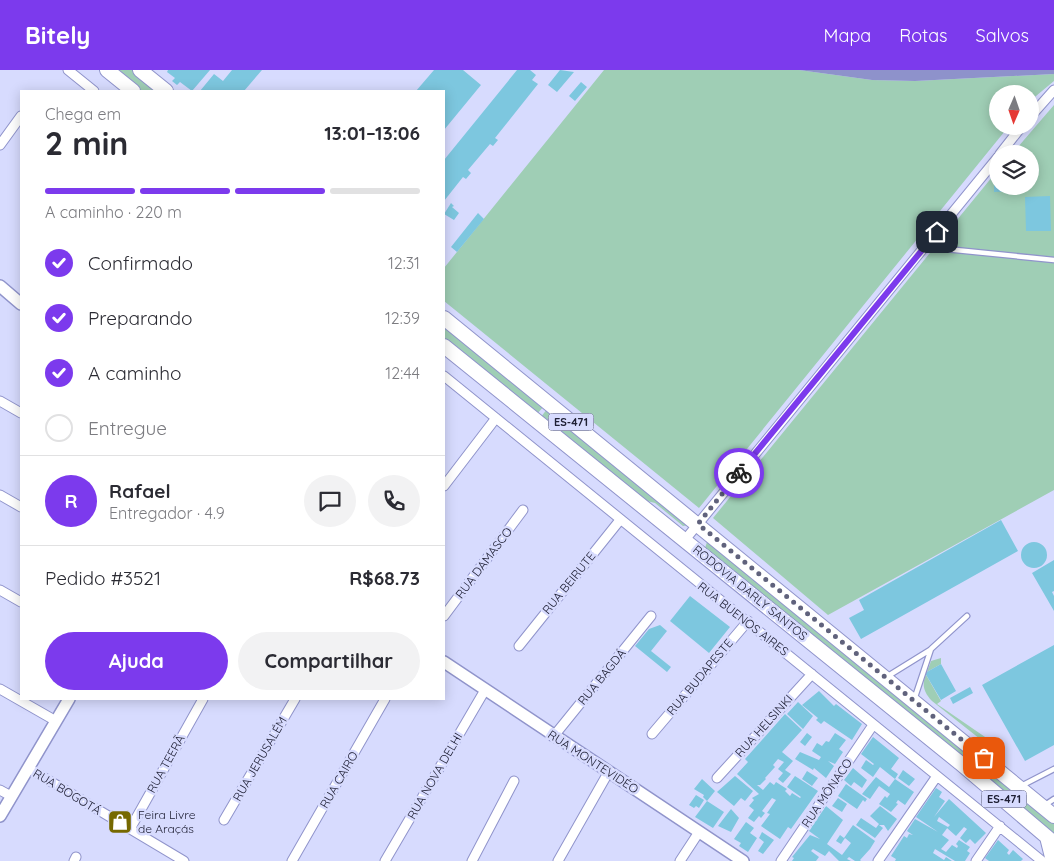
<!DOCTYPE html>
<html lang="pt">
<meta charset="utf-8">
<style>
body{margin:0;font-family:Quicksand,sans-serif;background:#f2f2f3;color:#2b2b33;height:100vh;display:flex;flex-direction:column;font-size:19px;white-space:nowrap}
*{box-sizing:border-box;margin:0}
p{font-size:16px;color:#7c7c81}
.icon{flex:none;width:28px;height:28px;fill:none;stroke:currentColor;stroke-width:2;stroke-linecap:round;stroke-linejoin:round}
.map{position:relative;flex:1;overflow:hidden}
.panel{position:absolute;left:20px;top:20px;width:425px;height:610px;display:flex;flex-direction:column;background:#fff;border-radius:0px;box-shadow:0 2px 12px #0003}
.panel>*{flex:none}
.needle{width:32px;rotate:182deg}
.tools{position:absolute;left:989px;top:15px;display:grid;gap:10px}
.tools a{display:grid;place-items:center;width:50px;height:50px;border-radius:50%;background:#fff;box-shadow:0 2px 12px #0003;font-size:25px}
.pin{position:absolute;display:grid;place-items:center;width:42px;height:42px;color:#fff;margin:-21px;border-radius:10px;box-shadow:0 2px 8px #0006}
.courier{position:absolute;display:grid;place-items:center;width:50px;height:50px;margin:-25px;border:4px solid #7c3aed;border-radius:50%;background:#fff;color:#222;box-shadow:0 1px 6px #0007}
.summary em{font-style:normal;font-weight:700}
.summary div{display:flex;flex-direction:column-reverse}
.summary{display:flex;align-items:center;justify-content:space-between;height:85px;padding:0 25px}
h1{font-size:32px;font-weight:700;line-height:38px}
.bar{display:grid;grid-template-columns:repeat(4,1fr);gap:8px 5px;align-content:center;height:60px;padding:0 25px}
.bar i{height:6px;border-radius:4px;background:#e1e1e2}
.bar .selected{background:#7c3aed}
.bar p{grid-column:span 4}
.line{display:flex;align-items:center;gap:12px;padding:0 25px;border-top:1px solid #e1e1e2}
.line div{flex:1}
.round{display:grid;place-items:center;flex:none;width:52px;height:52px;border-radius:26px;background:#f2f2f3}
ol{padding:0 25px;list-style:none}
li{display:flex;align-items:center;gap:15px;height:55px}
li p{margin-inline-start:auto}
li .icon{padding:5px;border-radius:50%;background:#7c3aed;color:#fff;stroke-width:4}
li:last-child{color:#7c7c81}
li i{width:28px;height:28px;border:2px solid #e1e1e2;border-radius:50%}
.primary-button{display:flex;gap:10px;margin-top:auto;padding:10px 25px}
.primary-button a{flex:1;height:58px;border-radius:30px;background:#7c3aed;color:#fff;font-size:20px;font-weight:700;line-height:58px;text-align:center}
.primary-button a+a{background:#f2f2f3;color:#2b2b33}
header{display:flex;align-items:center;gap:30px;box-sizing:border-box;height:70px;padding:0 25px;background:#7c3aed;color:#fff}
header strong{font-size:24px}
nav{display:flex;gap:28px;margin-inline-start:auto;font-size:18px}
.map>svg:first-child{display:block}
.green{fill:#9fceb5}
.water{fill:#8e92cb}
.building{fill:#7dc7df}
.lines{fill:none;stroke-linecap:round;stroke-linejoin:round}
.service-casing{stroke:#9094cb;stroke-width:7}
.minor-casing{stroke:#9094cb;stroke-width:11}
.tertiary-casing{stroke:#9094cb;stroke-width:14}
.primary-casing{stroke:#9094cb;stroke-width:16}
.service{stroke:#fff;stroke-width:4.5}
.minor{stroke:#fff;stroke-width:9}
.tertiary{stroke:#fff;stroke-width:11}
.primary{stroke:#fff;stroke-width:14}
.done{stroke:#60627c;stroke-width:5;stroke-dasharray:0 9}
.route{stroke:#7c3aed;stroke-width:6}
.labels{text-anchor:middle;stroke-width:5;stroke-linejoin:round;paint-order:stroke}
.shield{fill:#d7dbfe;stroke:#575972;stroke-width:1}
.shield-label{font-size:11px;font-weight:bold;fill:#202136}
.street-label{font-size:12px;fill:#202136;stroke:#d7dbfe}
.poi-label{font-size:12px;fill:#202136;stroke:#d7dbfe;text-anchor:start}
</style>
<header>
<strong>Bitely</strong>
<nav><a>Mapa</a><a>Rotas</a><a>Salvos</a></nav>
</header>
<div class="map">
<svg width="1054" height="791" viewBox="0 0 1054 791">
<rect width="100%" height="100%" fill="#d7dbfe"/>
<path class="green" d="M116 0H132L158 21H142Z
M604 0H799L872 10 915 11 1054 4V11L1030 31V24H998V56H1009L699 438 444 231V198Z
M1054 35V420L828 545 713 448 997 101 998 116H1030V84H1012Z
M444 255 544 336 537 344 444 268Z
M547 339 690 455 683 456 655 433 643 430 541 347Z
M707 472 1054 754V765L704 481Z
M941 588V594L925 603 941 631 937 634 988 669 999 684 932 631C917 615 926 607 931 591Z"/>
<path class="water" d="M799 0H1054V4L915 11 872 10Z"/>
<path class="building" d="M168 0H210L192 21 180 12 177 15 172 11 175 8 167 2Z
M232 0H262L244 21H200L214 4 223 11Z
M434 0H463L481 15 444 60V21H416Z
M517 0H530L536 5 532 10 538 14 495 68 498 70 493 76 490 74 468 100 471 103 466 109 463 107 444 131V90Z
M560 0 574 2 557 22 548 15Z
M581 12 587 17 575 31 569 26Z
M994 114 1021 116V121L994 122Z
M1050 126 1051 161H1026L1025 127Z
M451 133 454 136 452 137 459 143 454 150 444 144Z
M478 143 484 149 457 182 451 177Z
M1001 450 1018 481 861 569 849 548 864 540 859 530Z
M1021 485a13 13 0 1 1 26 0a13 13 0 1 1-26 0Z
M1054 490V521L1052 522 1054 526V541L1032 503Z
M690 526 730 557 709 583 670 551Z
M660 555 667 561 651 581 671 597 667 602 635 576 649 559Z
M1054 575V675L1025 691 982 615Z
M941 594 956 621 941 630 925 603Z
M970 617 973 623 953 634 950 628Z
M819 621 834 636 836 634 862 654 852 670 824 651 821 654 816 650 818 648 802 635Z
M798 632 813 646 803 659 787 644Z
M785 644 802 660 782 682 793 691 785 700 791 704 783 713 778 709 783 703 778 699 784 692 778 689 773 695 775 697 765 708 766 709 760 715H757L763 720 770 712 774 715 776 712 787 719 785 721 790 726 792 723 800 728 801 727 787 717 795 706 818 721 791 759 788 757 780 769 761 756 770 744 767 743 776 730 772 728 762 741 765 743 761 748 759 746 754 752 748 748 754 740 749 736 754 730 752 728 759 724 737 704 748 692 745 689Z
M807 663 812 667 805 676 800 672Z
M835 663 846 670 839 679 843 682 835 694 828 691 834 696 826 708 814 698 813 700 795 689 800 682 819 690 821 687 812 681 817 673 822 676 826 671 829 672Z
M873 667 899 688 891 699 898 704 895 709 880 697 873 707 861 698 866 690 873 695 874 694 861 684Z
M853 698 867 710 862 718 854 712 851 716 844 710Z
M903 700 915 709 909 716 898 708Z
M807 701 818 708 812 716 802 709Z
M735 706 753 721 745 731 741 728 734 736 717 722Z
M876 707 889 717 895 709 914 722 905 735 898 730 896 733 898 734 891 742 879 734 885 726 887 728 890 724 879 716 870 729 862 724Z
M702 709 715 721 707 731 703 727 704 725 694 719Z
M846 714 867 729 865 732 863 730 857 739 838 726Z
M936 718 942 722 939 727 945 731 934 747 949 729 986 763 975 774 970 769 966 773 960 768 967 759 964 757 956 766 947 758 950 755 939 747 937 751 948 757 942 765 949 770 941 779 946 782 952 775 957 778 958 776 956 774 959 770 970 777 967 781 970 783 965 791H955L935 779 933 783 944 790 946 787 952 791H895L896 789 891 786 904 766 907 768 909 764 913 765 907 761 915 749 938 762 916 747Z
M696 725 704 730 699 738 696 736 694 738 689 735Z
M838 728 847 734 842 742 832 736Z
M707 731 724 742 713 758 695 747Z
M826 736 843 750 827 774 842 785 851 773 845 768 841 774 836 771 840 765 844 768 853 755 875 771 870 779 860 790 861 791H855L849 787 847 789 851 791H839L829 781 825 786 813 779 811 781 819 787 816 791H792L794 788 792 787 810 765 820 769 809 761Z
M880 736 897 749 888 761 884 755H879L883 758 875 768 856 755 861 748 876 758 879 754 870 746Z
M731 739 739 748 731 762 718 756Z
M746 752 754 758 750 763 757 768 748 782 739 776 741 773 734 769Z
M762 762 774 770 763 784 758 781 764 772 759 768Z
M998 770 1009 780 1007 783 1009 785 1013 780 1023 789 1021 791H989L985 788Z"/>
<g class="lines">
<defs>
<path id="service" d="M926 177 1054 190
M888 606 930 580
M914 630 931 579 967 546
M1021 716 1054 699
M1045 735 1054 729"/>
<path id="minor" d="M68 0 94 21
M1030 47 1054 20
M0 75 21 46
M1000 84 1022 56
M444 306 1042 791
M0 331 21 343
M444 416 496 348
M0 425 21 437
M684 471 998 87
M0 520 21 532
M444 546 523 440
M519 576 620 450
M0 619 56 651
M652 664 748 551
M553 667 651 546
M28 698 184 791
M717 708 812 604
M0 720 11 726
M224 750 295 629
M130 759 203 629
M74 791 76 787
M292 791 385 629
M385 791 485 620
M472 791 514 711
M558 791 608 703
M680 791 699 762
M781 791 873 655
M878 791 937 706
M976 791 1000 756"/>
<path id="tertiary" d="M0 216 21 234
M444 592 743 791
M0 746 69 629"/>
<path id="primary" d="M107 0 133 21
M140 0 166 21
M444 248 1054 746
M444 276 960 693 1054 773
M1047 767 1053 791"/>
</defs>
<use href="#service" class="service-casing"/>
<use href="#minor" class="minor-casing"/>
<use href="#tertiary" class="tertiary-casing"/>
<use href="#primary" class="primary-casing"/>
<use href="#service" class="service"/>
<use href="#minor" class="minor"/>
<use href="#tertiary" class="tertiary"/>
<use href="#primary" class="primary"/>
</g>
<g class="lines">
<path class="done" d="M739 403 698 454 984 688"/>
<path class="route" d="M739 403 937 162"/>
</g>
<defs>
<symbol id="shop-square" viewBox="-11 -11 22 22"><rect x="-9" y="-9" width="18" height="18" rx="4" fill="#766900" stroke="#d7dbfe"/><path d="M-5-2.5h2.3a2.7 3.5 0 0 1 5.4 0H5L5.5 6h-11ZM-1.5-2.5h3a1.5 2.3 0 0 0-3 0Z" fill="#fff"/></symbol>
</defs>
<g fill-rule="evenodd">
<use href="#shop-square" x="106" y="738" width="28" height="28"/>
</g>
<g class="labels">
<g class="shield">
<rect x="548.5" y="343.5" width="45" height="17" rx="4"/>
<rect x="981.5" y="720.5" width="45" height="17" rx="4"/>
</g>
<g class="shield-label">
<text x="571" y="356">ES-471</text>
<text x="1004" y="733">ES-471</text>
</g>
<g class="street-label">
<text transform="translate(484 493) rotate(-53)" y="4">RUA DAMASCO</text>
<text transform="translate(569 513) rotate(-51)" y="4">RUA BEIRUTE</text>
<text transform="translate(750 523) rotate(39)" y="4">RODOVIA DARLY SANTOS</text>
<text transform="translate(743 549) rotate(38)" y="4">RUA BUENOS AIRES</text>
<text transform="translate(602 607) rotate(-51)" y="4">RUA BAGDÁ</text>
<text transform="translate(700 607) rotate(-50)" y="4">RUA BUDAPESTE</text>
<text transform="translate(764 656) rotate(-48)" y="4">RUA HELSINKI</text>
<text transform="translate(260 689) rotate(-60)" y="4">RUA JERUSALÉM</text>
<text transform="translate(593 692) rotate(33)" y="4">RUA MONTEVIDÉO</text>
<text transform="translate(166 694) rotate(-61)" y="4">RUA TEERÃ</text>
<text transform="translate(435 706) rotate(-60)" y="4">RUA NOVA DELHI</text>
<text transform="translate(339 710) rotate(-60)" y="4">RUA CAIRO</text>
<text transform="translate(67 722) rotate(31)" y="4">RUA BOGOTÁ</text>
<text transform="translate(827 723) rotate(-56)" y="4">RUA MÔNACO</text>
</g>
<g class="poi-label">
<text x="138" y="749">Feira Livre<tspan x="138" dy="14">de Araçás</tspan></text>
</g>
</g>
</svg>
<div class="tools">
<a><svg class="needle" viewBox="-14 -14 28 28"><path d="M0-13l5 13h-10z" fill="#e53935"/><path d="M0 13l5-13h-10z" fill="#7c7c81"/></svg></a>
<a><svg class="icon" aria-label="layers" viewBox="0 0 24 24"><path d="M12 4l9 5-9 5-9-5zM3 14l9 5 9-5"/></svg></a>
</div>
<div class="pin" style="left:984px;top:688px;background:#ea580c"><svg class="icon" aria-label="bag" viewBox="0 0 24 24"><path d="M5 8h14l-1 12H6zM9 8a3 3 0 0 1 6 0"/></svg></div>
<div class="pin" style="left:937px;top:162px;background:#1f2937"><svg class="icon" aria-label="home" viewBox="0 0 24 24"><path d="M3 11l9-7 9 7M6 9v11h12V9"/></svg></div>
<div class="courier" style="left:739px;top:403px"><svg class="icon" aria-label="bike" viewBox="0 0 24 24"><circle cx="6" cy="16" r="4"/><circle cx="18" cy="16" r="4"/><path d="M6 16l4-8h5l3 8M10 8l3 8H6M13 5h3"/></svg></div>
<section class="panel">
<div class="summary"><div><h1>2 min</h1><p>Chega em</p></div><em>13:01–13:06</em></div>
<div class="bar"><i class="selected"></i><i class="selected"></i><i class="selected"></i><i></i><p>A caminho · 220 m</p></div>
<ol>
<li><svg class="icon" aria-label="check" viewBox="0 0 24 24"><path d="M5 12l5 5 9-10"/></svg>Confirmado<p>12:31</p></li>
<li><svg class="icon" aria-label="check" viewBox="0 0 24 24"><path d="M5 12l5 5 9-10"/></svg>Preparando<p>12:39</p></li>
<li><svg class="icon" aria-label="check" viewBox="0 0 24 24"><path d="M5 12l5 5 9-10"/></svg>A caminho<p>12:44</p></li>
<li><i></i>Entregue</li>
</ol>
<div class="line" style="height:90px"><b class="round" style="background:#7c3aed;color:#fff">R</b><div><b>Rafael</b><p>Entregador · 4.9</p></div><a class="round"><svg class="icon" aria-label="chat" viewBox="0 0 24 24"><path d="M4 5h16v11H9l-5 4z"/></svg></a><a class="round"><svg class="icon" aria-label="phone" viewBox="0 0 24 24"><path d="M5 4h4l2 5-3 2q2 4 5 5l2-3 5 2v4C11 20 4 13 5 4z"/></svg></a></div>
<div class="line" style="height:65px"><div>Pedido #3521</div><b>R$68.73</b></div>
<div class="primary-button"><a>Ajuda</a><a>Compartilhar</a></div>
</section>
</div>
